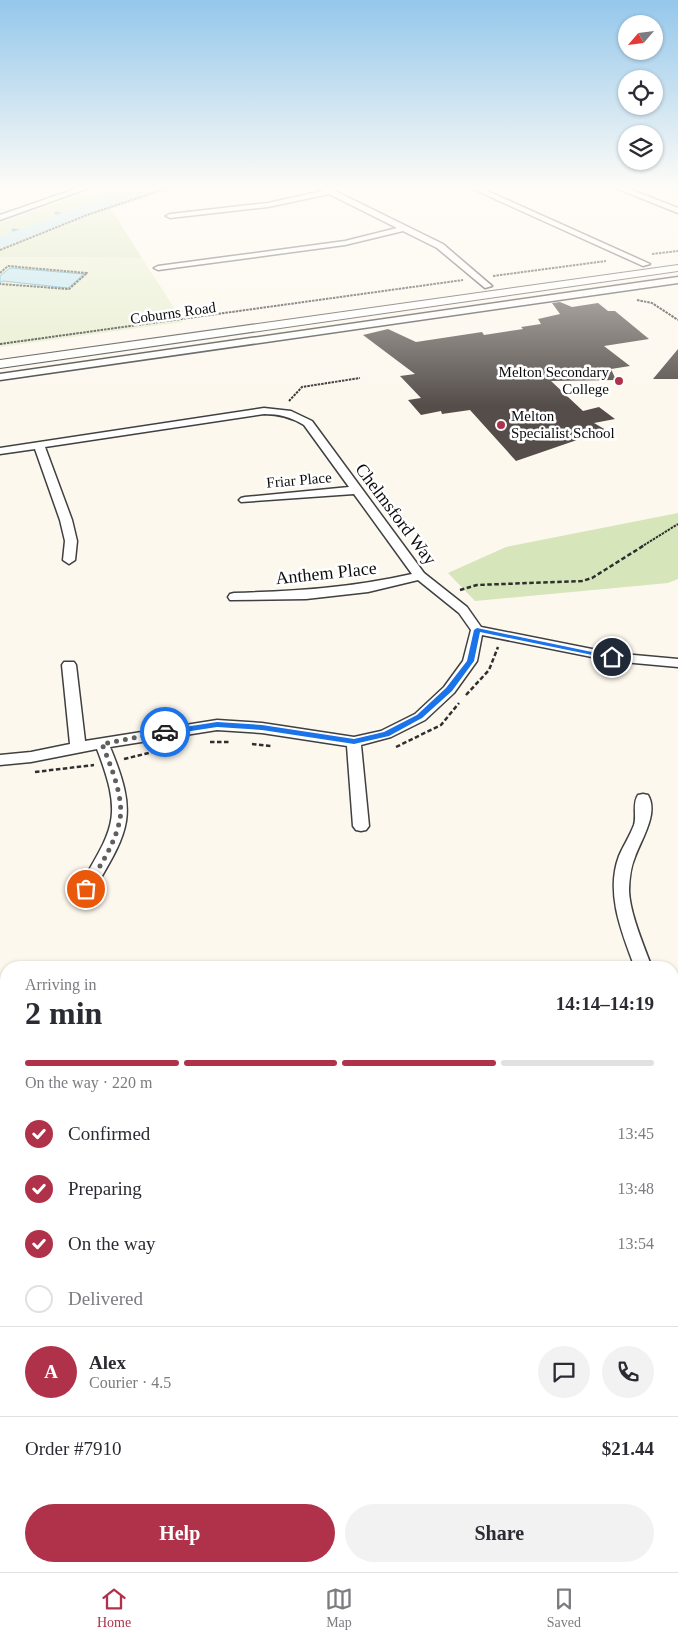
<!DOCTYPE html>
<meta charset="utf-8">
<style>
body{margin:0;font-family:Georgia,serif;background:#f2f2f3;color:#2b2b33;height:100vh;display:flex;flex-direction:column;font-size:19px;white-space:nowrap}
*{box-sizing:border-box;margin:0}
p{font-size:16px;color:#7c7c81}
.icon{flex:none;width:28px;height:28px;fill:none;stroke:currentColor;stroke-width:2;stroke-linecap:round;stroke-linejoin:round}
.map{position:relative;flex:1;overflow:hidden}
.details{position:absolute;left:0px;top:961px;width:679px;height:611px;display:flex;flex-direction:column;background:#fff;border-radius:20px 20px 0 0;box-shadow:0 1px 4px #0004}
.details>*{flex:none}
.needle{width:32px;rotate:242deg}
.buttons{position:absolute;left:618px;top:15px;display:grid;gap:10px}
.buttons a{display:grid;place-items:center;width:45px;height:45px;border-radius:50%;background:#fff;box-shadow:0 1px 4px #0004;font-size:25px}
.pin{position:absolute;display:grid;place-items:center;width:42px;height:42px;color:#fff;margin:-21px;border:2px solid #fff;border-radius:50%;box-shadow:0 1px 5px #0007}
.courier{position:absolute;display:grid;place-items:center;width:50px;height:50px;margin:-25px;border:4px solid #1a73e8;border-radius:50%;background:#fff;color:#222;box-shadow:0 1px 6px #0007}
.summary em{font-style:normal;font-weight:800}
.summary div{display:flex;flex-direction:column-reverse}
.summary{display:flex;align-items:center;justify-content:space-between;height:85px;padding:0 25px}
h1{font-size:32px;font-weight:800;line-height:38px}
.bar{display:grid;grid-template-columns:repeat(4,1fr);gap:8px 5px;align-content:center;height:60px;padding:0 25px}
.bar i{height:6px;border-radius:4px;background:#e1e1e2}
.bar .active{background:#b0324a}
.bar p{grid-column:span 4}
.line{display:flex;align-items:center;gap:12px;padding:0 25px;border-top:1px solid #e1e1e2}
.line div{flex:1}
.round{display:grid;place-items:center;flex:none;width:52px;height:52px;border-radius:26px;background:#f2f2f3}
ol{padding:0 25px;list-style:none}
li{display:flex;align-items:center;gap:15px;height:55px}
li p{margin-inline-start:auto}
li .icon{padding:5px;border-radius:50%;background:#b0324a;color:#fff;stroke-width:4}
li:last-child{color:#7c7c81}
li i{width:28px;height:28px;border:2px solid #e1e1e2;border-radius:50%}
.button{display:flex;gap:10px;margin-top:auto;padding:10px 25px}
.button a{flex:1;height:58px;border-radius:30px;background:#b0324a;color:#fff;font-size:20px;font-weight:800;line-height:58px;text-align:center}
.button a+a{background:#f2f2f3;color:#2b2b33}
.dock{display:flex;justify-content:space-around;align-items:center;height:70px;border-top:1px solid #e1e1e2;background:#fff;font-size:14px;color:#7c7c81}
.dock a{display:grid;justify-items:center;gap:2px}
.dock .active{color:#b0324a}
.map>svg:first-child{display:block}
.green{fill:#d7e5bb}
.pitch{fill:#e6edcc}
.water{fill:#b7e3f0;stroke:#45a1c0}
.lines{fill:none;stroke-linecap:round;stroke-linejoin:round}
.stream{stroke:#45a1c0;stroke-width:3}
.river{fill:#b7e3f0;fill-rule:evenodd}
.building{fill:#544d4a}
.minor-casing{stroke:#404040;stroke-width:3}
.tertiary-casing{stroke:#404040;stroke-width:2}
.path-far3{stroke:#2f2f2f;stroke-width:2;stroke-dasharray:2.5 1;stroke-linecap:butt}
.path-far2{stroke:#2f2f2f;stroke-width:2.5;stroke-dasharray:4.5 2.5;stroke-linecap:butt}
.path-far1{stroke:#2f2f2f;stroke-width:4;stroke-dasharray:5.5 3;stroke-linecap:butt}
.path{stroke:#2f2f2f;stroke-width:4.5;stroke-dasharray:8 4;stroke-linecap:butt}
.minor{fill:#fff;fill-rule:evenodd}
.tertiary{fill:#fff;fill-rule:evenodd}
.route{fill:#1a73e8}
.done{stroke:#615f5c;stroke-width:5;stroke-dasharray:0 9}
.poi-dot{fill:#b0324a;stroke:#fff;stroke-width:2}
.labels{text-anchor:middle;stroke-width:5;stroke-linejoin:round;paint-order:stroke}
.far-street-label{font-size:15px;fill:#0d0d0d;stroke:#fff}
.far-poi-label{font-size:15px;fill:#0d0d0d;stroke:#fff;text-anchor:end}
.street-label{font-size:18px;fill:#0d0d0d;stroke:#fff}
</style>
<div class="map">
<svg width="678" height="1572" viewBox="0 0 678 1572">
<rect width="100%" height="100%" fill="#fdf8ee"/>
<path class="green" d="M115 185H237L160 193 111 209 142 258 0 257V223L97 188Z
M678 513V579L668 583 475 601 448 573 506 547Z"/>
<path class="pitch" d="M0 257 142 258 183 322 0 347Z"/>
<path class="water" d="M10 268 84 274 68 288 3 281 0 283V276Z"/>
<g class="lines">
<path class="stream" d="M56 213 69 216
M13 230 27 232"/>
<path class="river" d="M134 185H158L156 188 0 248V237Z"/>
</g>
<path class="building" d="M560 302 572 307 598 303 608 311H615L649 339 604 346 630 366 611 369 616 380 551 381 583 411 599 407 615 419 594 423 606 430 516 461 470 410 442 414 441 411 421 415 408 400 421 398 400 376 415 374 363 335 388 329 416 342 482 332 484 335 523 329 521 327 541 324 538 319 560 314 552 303Z
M678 349V379H653Z"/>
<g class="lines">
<defs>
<path id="minor" d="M76 185H83L86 189 0 220V215L78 188Z
M313 185H323L443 244 492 286 485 288 437 248 403 231 345 245 158 270 154 268 158 266 345 241 397 228 329 194 268 207 170 218 166 216 170 214 268 203 323 191Z
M464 185H474L650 264 643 266Z
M608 185H619L678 208V213Z
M678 277V283L0 380V374Z
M264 408 291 411 312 421 424 573 467 607 481 627 612 653 678 659V667L612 661 482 635 477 661 454 693 425 720 391 737 361 745 369 826 366 830 361 831 356 830 353 826 347 746 262 733 217 730 110 747C139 817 129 830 92 893L86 895 80 893 78 889C113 828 124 819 97 749L31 762 0 765V755L31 752 70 744 62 665 64 662H74L76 665 85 741 217 720 262 723 354 737 381 731 415 714 444 687 463 661 471 630 459 613 418 580 368 592 306 599 230 600 228 597 230 594 234 593C297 591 350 588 412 574L354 494 241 502 239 500 241 498 245 497 349 487 304 425C291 417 279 414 264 414L45 447 72 520 77 541 75 560 69 564 63 560 65 541 60 520 35 449 0 454V448Z
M643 794 648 795C659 813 641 840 635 857 631 866 629 881 629 891 630 914 644 946 652 968H635C622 933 605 893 619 856 623 846 630 836 634 825 637 816 632 804 638 795Z
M672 1009H678V1023H672Z
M0 1328 6 1329V1351L0 1350Z
M378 1566H404V1572H378Z"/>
<path id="tertiary" d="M678 265V271L0 368V360Z"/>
</defs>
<use href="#minor" class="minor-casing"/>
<use href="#tertiary" class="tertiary-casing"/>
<path class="path-far3" d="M93 188 119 185
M0 250 87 215 176 185
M652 254 678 251
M0 273 8 266 87 273 69 289 0 284
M493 276 606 261
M637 300 652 303 678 320
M0 344 463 280
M289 401 302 387 360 378
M641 547 678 524"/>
<path class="path-far2" d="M460 590 477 585 582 581 592 578 643 546
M466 695 489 670 498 647
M210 742H229
M252 744 271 746
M396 747 441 725 459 703
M124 759 157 751
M35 772 94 765"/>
<path class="path-far1" d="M672 1041 678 1040"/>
<path class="path" d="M337 1572 339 1566"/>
<use href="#minor" class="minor"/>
<use href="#tertiary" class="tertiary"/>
</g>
<linearGradient id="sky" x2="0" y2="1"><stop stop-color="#94c7eb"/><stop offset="0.46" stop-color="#fefcf7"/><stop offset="1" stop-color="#fefcf7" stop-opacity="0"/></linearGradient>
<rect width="678" height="406" fill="url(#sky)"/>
<path class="route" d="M477 628 616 657 612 659 480 632 474 661 452 691 422 718 389 736 354 744 262 730 217 727 165 735 161 732 165 730 217 722 262 725 354 739 384 732 417 715 446 688 467 661 474 630Z"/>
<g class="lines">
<path class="done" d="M86 889C99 867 115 845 120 819 124 797 110 764 102 744L165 732"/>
</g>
<g class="poi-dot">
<circle cx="619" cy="381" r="5"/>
<circle cx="501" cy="425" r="5"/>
</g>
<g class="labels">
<g class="far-street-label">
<text transform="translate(173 313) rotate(-8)" y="5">Coburns Road</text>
<text transform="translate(299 480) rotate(-5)" y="5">Friar Place</text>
</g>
<g class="far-poi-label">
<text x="609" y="377">Melton Secondary<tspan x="609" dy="17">College</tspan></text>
<text x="511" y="421" text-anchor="start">Melton<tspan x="511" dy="17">Specialist School</tspan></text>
</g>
<g class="street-label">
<text transform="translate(396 514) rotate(53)" y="6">Chelmsford Way</text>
<text transform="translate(326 573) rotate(-6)" y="6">Anthem Place</text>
</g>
</g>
</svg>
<div class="buttons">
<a><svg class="needle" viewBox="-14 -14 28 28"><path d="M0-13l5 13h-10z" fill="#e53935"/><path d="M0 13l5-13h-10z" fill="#7c7c81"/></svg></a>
<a><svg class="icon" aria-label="locate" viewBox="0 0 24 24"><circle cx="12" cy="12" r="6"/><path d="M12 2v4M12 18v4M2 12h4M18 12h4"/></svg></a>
<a><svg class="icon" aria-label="layers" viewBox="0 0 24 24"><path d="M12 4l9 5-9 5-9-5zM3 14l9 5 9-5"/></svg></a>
</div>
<div class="pin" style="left:86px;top:889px;background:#ea580c"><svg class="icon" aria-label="bag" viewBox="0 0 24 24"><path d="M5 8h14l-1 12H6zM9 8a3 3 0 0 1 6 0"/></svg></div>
<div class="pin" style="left:612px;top:657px;background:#1f2937"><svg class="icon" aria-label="home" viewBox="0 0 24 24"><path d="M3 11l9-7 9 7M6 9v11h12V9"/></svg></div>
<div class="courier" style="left:165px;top:732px"><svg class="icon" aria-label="car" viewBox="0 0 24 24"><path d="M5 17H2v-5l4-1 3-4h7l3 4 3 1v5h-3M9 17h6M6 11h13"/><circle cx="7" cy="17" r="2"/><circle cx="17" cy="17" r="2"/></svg></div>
<section class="details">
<div class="summary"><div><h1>2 min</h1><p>Arriving in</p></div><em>14:14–14:19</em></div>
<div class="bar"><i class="active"></i><i class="active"></i><i class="active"></i><i></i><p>On the way · 220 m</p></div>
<ol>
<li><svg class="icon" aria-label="check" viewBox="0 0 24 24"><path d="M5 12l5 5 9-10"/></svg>Confirmed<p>13:45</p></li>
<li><svg class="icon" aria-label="check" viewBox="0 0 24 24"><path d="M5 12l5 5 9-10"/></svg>Preparing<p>13:48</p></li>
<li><svg class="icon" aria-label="check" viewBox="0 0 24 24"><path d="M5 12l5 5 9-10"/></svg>On the way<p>13:54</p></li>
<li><i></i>Delivered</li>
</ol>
<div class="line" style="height:90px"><b class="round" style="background:#b0324a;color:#fff">A</b><div><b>Alex</b><p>Courier · 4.5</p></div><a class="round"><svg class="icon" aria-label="chat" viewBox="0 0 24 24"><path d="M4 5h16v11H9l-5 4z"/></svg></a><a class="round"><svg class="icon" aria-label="phone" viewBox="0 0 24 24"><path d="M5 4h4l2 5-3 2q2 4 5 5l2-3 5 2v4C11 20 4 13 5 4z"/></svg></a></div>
<div class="line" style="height:65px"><div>Order #7910</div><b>$21.44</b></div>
<div class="button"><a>Help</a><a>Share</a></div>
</section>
</div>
<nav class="dock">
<a class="active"><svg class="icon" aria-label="home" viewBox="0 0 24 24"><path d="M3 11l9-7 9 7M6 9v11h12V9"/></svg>Home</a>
<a><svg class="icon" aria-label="map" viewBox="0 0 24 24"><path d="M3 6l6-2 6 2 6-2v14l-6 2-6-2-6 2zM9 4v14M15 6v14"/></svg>Map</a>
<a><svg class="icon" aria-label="saved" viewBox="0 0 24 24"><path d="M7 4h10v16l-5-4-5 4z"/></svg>Saved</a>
</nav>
